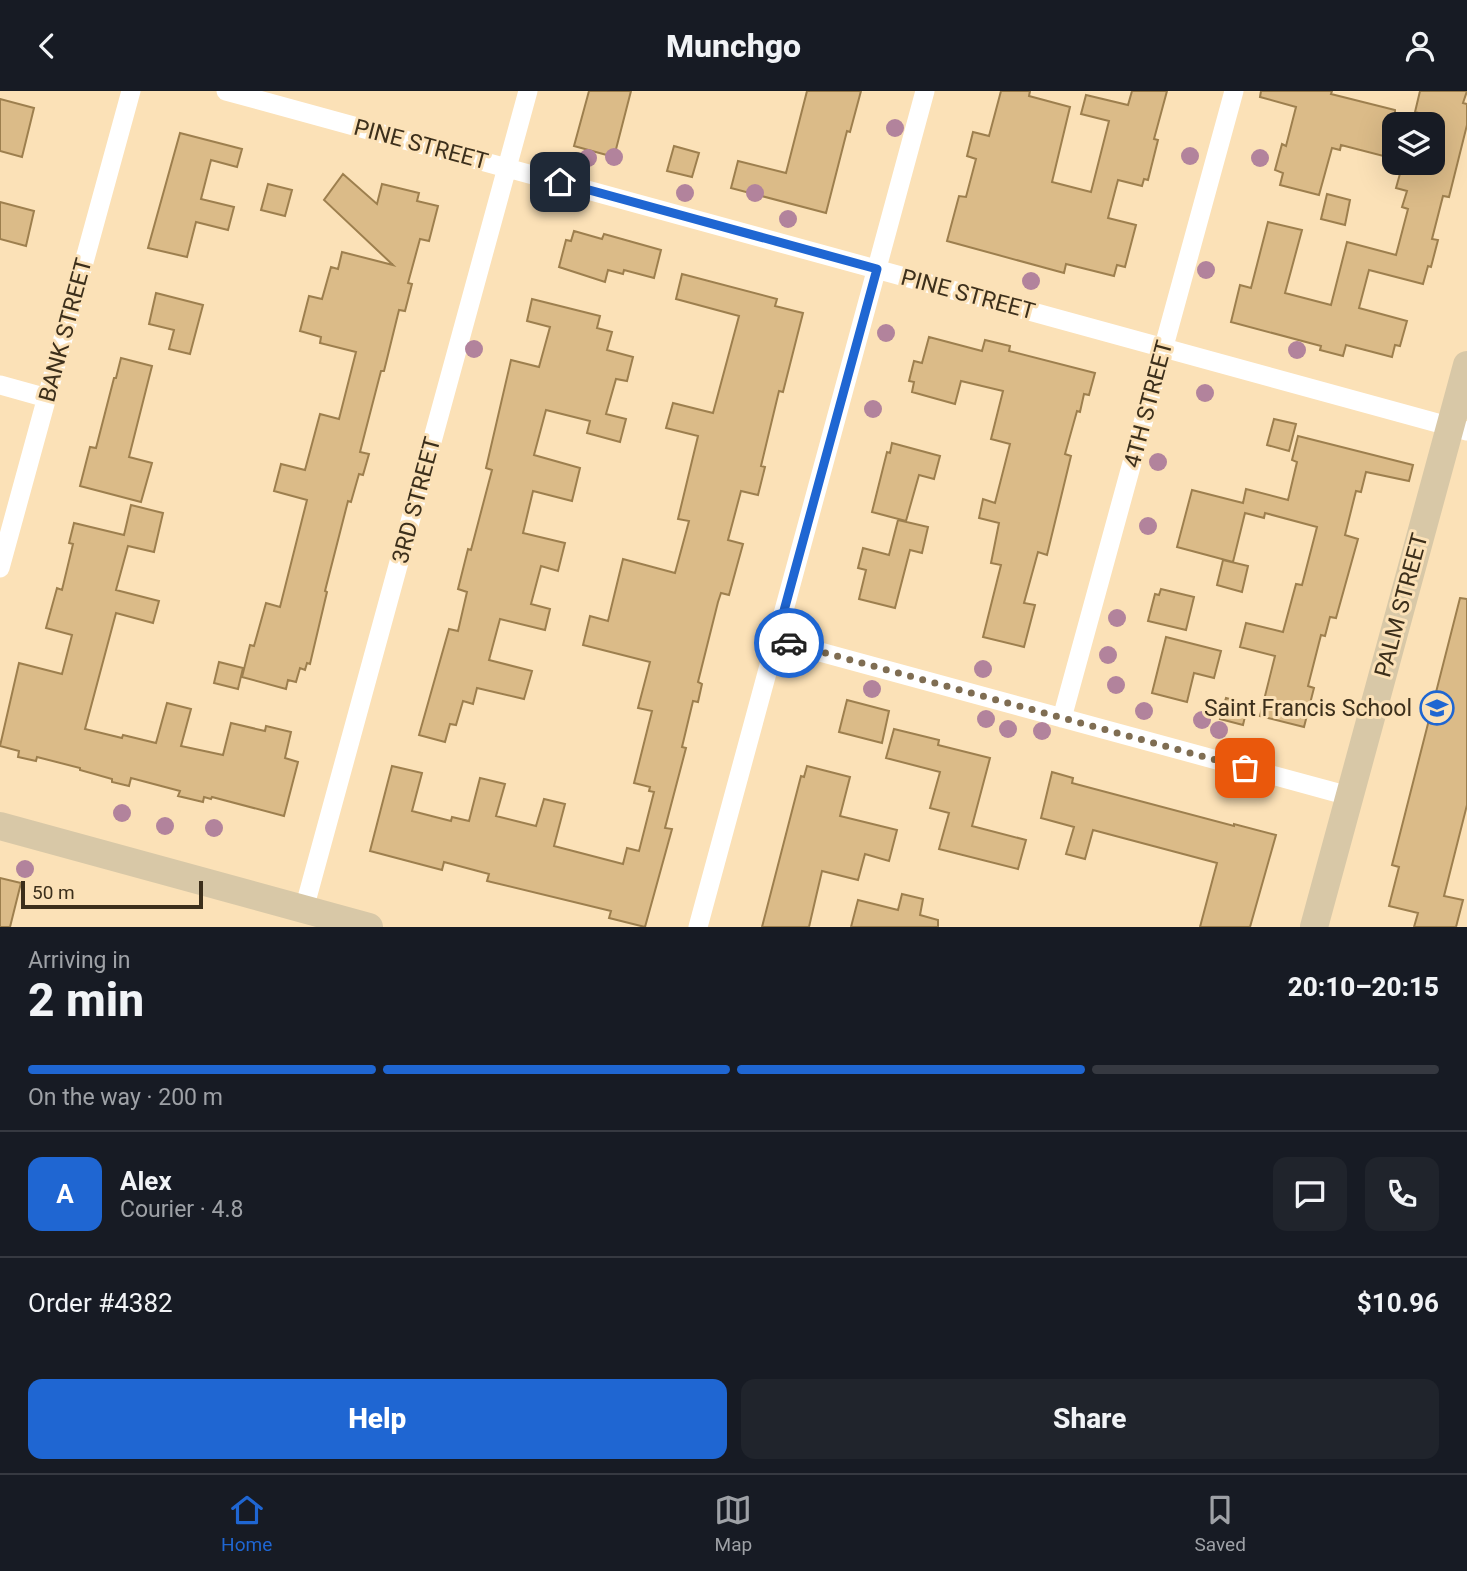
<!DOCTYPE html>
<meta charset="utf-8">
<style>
body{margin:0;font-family:Roboto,sans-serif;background:#20242c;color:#f1f3f6;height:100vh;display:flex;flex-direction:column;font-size:26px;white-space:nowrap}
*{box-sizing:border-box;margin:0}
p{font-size:23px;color:#9ea1a6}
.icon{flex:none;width:38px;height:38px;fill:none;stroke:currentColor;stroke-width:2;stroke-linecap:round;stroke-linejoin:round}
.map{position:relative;height:836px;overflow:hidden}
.drawer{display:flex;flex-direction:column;background:#171b24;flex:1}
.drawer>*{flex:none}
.controls{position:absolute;left:1382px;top:21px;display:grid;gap:14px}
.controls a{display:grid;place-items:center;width:63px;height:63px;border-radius:14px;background:#171b24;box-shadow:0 7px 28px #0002;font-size:35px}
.scale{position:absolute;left:21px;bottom:18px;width:182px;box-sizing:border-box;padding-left:7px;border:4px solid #3c2f1b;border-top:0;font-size:19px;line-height:24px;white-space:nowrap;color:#3c2f1b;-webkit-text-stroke:5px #fbe1b7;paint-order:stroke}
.pin{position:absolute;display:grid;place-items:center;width:60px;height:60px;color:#fff;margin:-30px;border-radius:14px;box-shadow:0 4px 10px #0006}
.courier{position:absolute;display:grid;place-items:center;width:70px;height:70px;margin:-35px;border:5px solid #1f66d2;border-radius:50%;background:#fff;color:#222;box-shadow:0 2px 9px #0007}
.summary em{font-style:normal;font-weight:800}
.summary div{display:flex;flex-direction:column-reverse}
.summary{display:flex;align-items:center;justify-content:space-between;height:119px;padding:0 28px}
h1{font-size:46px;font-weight:800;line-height:52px}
.bar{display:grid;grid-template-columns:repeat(4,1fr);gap:10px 7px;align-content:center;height:84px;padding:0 28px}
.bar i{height:9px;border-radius:5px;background:#363941}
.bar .current{background:#1f66d2}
.bar p{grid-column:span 4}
.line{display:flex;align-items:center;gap:18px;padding:0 28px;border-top:2px solid #363941}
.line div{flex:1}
.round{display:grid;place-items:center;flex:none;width:74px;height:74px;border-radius:14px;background:#20242c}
.button{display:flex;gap:14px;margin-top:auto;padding:14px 28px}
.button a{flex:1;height:80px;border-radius:14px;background:#1f66d2;color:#fff;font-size:28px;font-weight:800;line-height:80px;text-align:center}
.button a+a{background:#20242c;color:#f1f3f6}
header{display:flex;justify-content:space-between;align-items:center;height:91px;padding:0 28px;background:#171b24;font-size:32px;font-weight:800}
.dock{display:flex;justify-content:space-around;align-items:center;height:98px;border-top:2px solid #363941;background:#171b24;font-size:19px;color:#9ea1a6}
.dock a{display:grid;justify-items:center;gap:4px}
.dock .current{color:#1f66d2}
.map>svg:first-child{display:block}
.building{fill:#dbbb88;stroke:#9d7f4e;stroke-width:2}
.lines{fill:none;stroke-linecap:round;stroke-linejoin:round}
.street{stroke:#fff;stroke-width:19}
.secondary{stroke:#d8c8a7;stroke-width:28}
.tree{fill:#b2839c}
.done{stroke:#7f6d52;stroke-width:7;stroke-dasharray:0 12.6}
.route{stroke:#1f66d2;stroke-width:9}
.labels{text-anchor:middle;stroke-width:6;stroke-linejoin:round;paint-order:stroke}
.street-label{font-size:23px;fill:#3c2f1b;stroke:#fbe1b7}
.poi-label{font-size:23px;fill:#3c2f1b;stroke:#fbe1b7;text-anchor:end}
</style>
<header><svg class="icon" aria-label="back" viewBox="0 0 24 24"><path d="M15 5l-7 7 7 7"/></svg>Munchgo<svg class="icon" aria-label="person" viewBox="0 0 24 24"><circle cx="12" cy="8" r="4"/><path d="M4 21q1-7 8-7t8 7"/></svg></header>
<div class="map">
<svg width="1467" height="836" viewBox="0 0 1467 836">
<rect width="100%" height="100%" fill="#fbe1b7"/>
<path class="building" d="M589 0H631L614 66 574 55Z
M807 0H861L850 41 847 40 826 122 731 97 738 70 786 82Z
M1001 0H1030L1029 5 1070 16 1052 91 1091 101 1109 30 1081 23 1086 4 1128 14 1132 0H1167L1154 48 1158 49 1148 89 1144 88 1142 95 1118 89 1108 127 1136 134 1125 176 1117 174 1114 185 1066 173 1064 182 947 150 959 105 966 106 976 68 967 65 973 41 989 45Z
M1261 0H1332L1331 3 1395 19V68L1341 54 1340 59 1332 57 1319 104 1280 94 1283 82 1275 79 1282 53 1286 55 1296 16 1260 6Z
M1420 0H1467L1463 12 1467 13V34L1449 106 1443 105 1432 148 1438 149 1431 176 1428 175 1423 193 1369 179 1359 217 1407 230 1400 255 1395 254 1392 266 1346 254 1343 265 1320 259 1321 255 1231 231 1240 194 1251 197 1268 131 1302 139 1285 202 1331 214 1347 151 1396 164 1408 118 1402 116 1407 100 1396 97 1403 72H1433V26L1415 21Z
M0 8 34 17 22 66 0 60Z
M180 42 242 58 237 76 211 69 201 108 234 116 228 139 196 131 187 166 148 157Z
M674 55 699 62 692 86 667 80Z
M343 83 377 113 382 93 419 102 417 110 438 115 429 150 420 148 408 192 412 193 405 220 399 219 384 280H381L360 361 369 363 363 384 359 383 351 411 348 410 325 500 327 501 310 573 307 572 305 579 300 577 296 591 288 589 286 598 242 586 250 554 254 555 266 512 280 516 307 409 274 400 281 373 305 379 320 323 339 328 356 261 320 252 321 246 300 240 309 205 322 208 331 176 338 178 342 161 393 174 324 109Z
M268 93 292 99 285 125 261 119Z
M1327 103 1350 109 1345 134 1321 128Z
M0 111 34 120 26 155 0 148Z
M574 140 602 148 604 143 661 159 654 187 624 179 623 183 608 179 605 191 559 176 566 149 571 150Z
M682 183 777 208 775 215 803 222 783 301 779 300 761 375 765 376 758 404 741 400 728 449 743 453 729 504 721 502 718 511 698 591 702 593 698 611 693 610 682 656 686 657 665 737 672 738 645 836 609 827 611 820 487 790 489 783 444 771 442 779 370 760 392 675 422 682 412 720 451 730 452 726 469 730 480 687 505 693 496 725 536 735 544 708 565 713 554 755 623 773 627 757 639 760 654 701 649 700 650 696 634 692 652 620 638 617 650 571 583 554 590 525 608 530 623 468 675 482 689 430 678 428 698 345 666 337 673 312 713 322 739 225 676 208Z
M156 202 203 214 190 263 169 258 174 239 149 233Z
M532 208 600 225 597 237 612 241 607 259 633 266 627 290 616 288 606 323 626 328 620 351 587 342 590 330 546 319 534 364 580 377 572 410 533 400 523 442 565 452 558 480 541 475 531 513 550 518 545 539 500 528 489 569 532 580 524 608 477 597 473 613 463 610 456 634 450 633 445 651 419 644 449 538 458 540 467 501 458 498 468 458 471 459 492 379 486 377 511 269 539 276 550 236 527 230Z
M929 246 982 260 985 249 1010 255 1009 260 1095 282 1089 304 1084 303 1080 321 1077 320 1065 363 1071 365 1047 464 1038 461 1024 512 1035 514 1024 556 983 546 1001 474 991 472 999 432 979 427 983 408 995 412 1010 353 991 348 1003 300 961 290 955 313 912 301 914 291 909 290 914 270 922 272Z
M121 267 152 275 129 366 152 372 141 411 80 395 90 356 96 357 114 287H116Z
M1274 328 1296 333 1289 360 1267 354Z
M1298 345 1413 374 1409 390 1366 381 1361 401 1356 400 1345 444 1358 448 1336 527 1330 526 1325 545 1321 544 1308 595 1314 597 1304 636 1260 625 1275 565 1240 556 1246 532 1283 541 1296 493 1302 494 1317 436 1265 422 1264 427 1245 422 1233 471 1177 456 1192 399 1243 412 1246 398 1288 409 1297 371 1292 369Z
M892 352 940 365 934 388 919 384 906 430 872 421 887 361 890 362Z
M131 414 163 422 154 461 128 455 116 499 159 510 153 532 116 522 85 638 122 647 123 644 156 652 167 612 191 618 181 655 223 664 231 632 265 640 266 635 291 641 285 667 298 671 284 725 212 706 211 708 204 706 203 711 178 705 180 700 131 687 129 695 112 691V688L80 679V677L37 666 36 670 18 666 19 660 0 655 19 572 62 583 72 544 46 537 57 497 62 499 73 453 69 452 74 432 124 444Z
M898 429 928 436 922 462 910 459 895 517 859 508 866 479 858 477 863 457 889 464Z
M1223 469 1248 475 1242 501 1217 494Z
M1161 498 1194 506 1186 539 1148 530 1155 503 1159 504Z
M1460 507 1467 508V714L1444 805 1463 809 1456 836H1414L1418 822 1389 815 1399 776 1392 774Z
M1166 546 1221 560 1214 587 1194 582 1187 611 1152 602Z
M219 571 243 577 238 598 214 592Z
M1226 607 1248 613 1243 634 1220 628Z
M847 609 889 620 882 652 839 641Z
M894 638 939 649 938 654 990 667 972 735 1026 749 1018 778 939 758 949 722 930 717 940 681 886 667Z
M807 675 850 686 840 725 897 739 889 770 865 763 858 789 822 780 809 836H762L801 685 804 686Z
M1052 681 1073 687 1072 692 1234 735V733L1276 744 1250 836H1200L1217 772 1093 739 1085 768 1066 763 1074 736 1041 727Z
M0 787 21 792 10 836H0Z
M902 803 923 808 920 824 938 829V836H851L858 809 898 819Z"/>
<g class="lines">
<path class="street" d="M226 0 1467 340
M0 294 47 307
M0 477 131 0
M776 549 1349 705
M1062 627 1234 0
M304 818 528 0
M698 836 925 0"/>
<path class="secondary" d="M0 735 369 836
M1314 836 1467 274"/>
</g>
<g class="tree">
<circle cx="895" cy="37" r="9"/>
<circle cx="1190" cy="65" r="9"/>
<circle cx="614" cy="66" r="9"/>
<circle cx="588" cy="67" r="9"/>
<circle cx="1260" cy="67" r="9"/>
<circle cx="685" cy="102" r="9"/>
<circle cx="755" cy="102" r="9"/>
<circle cx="788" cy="128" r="9"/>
<circle cx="1206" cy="179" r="9"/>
<circle cx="1031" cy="190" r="9"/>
<circle cx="886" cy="242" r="9"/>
<circle cx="474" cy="258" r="9"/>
<circle cx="1297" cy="259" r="9"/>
<circle cx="1205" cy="302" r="9"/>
<circle cx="873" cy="318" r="9"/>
<circle cx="1158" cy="371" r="9"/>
<circle cx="1148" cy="435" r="9"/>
<circle cx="1117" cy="527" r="9"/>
<circle cx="1108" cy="564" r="9"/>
<circle cx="983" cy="578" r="9"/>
<circle cx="1116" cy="594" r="9"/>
<circle cx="872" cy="598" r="9"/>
<circle cx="1144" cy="620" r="9"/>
<circle cx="986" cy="628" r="9"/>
<circle cx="1202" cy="629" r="9"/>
<circle cx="1008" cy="638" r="9"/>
<circle cx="1219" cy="639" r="9"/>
<circle cx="1042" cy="640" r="9"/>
<circle cx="122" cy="722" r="9"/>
<circle cx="165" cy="735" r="9"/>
<circle cx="214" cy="737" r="9"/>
<circle cx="25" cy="778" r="9"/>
</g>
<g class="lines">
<path class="done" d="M789 552 1245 677"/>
<path class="route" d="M560 91 877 178 776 549 789 552"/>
</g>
<defs>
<symbol id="school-ring" viewBox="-11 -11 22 22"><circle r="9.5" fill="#fbe1b7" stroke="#1f66d2" stroke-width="1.5"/><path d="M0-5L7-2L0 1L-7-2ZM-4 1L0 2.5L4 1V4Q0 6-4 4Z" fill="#1f66d2"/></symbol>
</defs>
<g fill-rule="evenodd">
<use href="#school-ring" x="1418" y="598" width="38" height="38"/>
</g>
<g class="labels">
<g class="street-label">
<text transform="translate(421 53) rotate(15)" y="8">PINE STREET</text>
<text transform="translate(968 203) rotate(15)" y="8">PINE STREET</text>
<text transform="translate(65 239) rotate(-75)" y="8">BANK STREET</text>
<text transform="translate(1148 313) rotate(-75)" y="8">4TH STREET</text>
<text transform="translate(416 409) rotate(-75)" y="8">3RD STREET</text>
<text transform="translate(1401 514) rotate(-75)" y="8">PALM STREET</text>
</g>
<g class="poi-label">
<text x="1412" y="625">Saint Francis School</text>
</g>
</g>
</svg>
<div class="controls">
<a><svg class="icon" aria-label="layers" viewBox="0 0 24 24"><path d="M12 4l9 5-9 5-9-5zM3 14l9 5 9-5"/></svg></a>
</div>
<div class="scale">50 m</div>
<div class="pin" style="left:1245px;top:677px;background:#ea580c"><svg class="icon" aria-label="bag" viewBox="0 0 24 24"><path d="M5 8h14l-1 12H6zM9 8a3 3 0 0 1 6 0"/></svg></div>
<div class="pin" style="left:560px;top:91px;background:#1f2937"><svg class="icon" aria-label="home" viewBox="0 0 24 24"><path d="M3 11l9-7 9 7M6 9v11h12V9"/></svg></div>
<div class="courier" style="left:789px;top:552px"><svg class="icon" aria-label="car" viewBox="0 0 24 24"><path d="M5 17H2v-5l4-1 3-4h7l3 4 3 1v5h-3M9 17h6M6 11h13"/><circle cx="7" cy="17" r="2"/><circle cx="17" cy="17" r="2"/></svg></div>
</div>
<section class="drawer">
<div class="summary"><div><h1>2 min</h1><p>Arriving in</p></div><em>20:10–20:15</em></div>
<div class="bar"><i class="current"></i><i class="current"></i><i class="current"></i><i></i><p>On the way · 200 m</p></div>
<div class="line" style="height:126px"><b class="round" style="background:#1f66d2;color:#fff">A</b><div><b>Alex</b><p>Courier · 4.8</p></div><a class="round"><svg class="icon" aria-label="chat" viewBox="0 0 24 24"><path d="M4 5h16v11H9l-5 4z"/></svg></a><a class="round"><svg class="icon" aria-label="phone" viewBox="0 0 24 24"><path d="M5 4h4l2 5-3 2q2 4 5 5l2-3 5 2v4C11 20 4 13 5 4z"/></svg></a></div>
<div class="line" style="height:91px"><div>Order #4382</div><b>$10.96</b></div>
<div class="button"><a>Help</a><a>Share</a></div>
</section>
<nav class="dock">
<a class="current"><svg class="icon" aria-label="home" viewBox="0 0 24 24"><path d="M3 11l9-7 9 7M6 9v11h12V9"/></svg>Home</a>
<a><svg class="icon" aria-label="map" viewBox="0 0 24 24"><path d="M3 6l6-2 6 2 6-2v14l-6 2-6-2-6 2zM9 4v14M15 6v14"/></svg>Map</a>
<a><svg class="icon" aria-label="saved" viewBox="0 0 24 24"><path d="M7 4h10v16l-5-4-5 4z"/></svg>Saved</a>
</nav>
